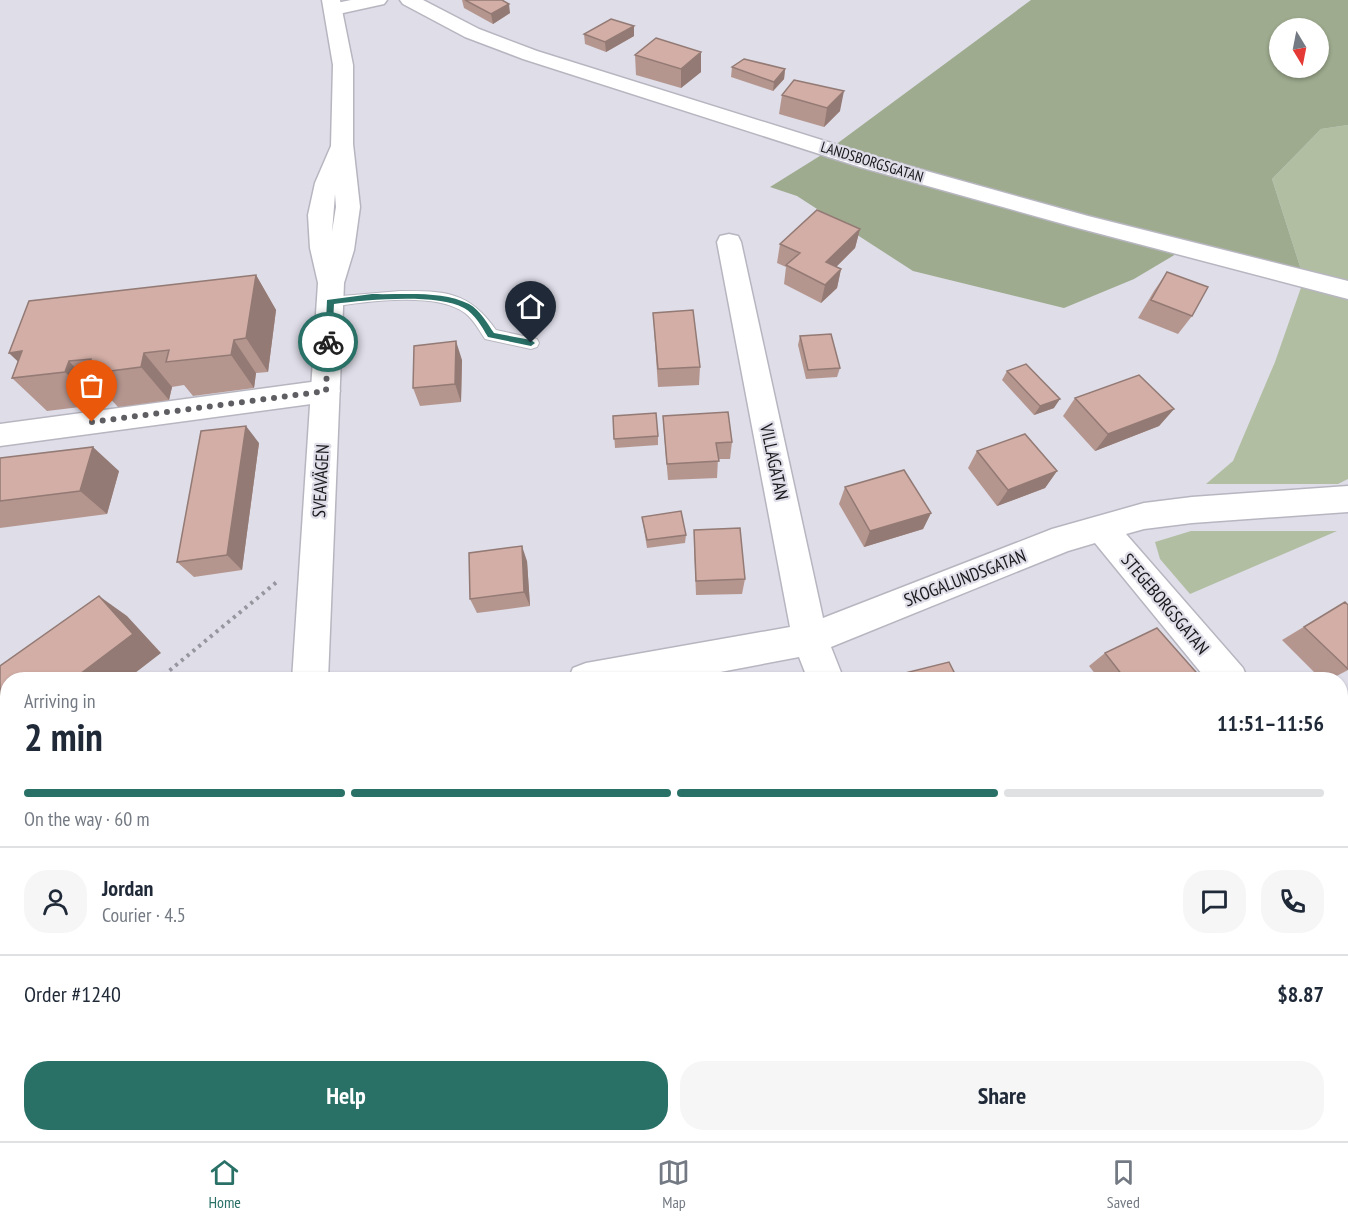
<!DOCTYPE html>
<meta charset="utf-8">
<style>
body{margin:0;font-family:"PT Sans Narrow",sans-serif;background:#f6f6f7;color:#1f2937;height:100vh;display:flex;flex-direction:column;font-size:22px;white-space:nowrap}
*{box-sizing:border-box;margin:0}
p{font-size:20px;color:#747a83}
.icon{flex:none;width:33px;height:33px;fill:none;stroke:currentColor;stroke-width:2;stroke-linecap:round;stroke-linejoin:round}
.map{position:relative;flex:1;overflow:hidden}
.side{position:absolute;left:0px;top:672px;width:1348px;height:470px;display:flex;flex-direction:column;background:#fff;border-radius:24px 24px 0 0;box-shadow:0 2px 4px #0004}
.side>*{flex:none}
.needle{width:39px;rotate:170deg}
.controls{position:absolute;left:1269px;top:18px;display:grid;gap:12px}
.controls a{display:grid;place-items:center;width:60px;height:60px;border-radius:50%;background:#fff;box-shadow:0 2px 4px #0004;font-size:30px}
.pin{position:absolute;display:grid;place-items:center;width:51px;height:51px;color:#fff;margin:-62px -26px;border-radius:50% 50% 50% 0;rotate:-45deg;box-shadow:0 0 6px #0007}
.pin .icon{rotate:45deg}
.courier{position:absolute;display:grid;place-items:center;width:60px;height:60px;margin:-30px;border:4px solid #297067;border-radius:50%;background:#fff;color:#222;box-shadow:0 2px 8px #0007}
.headline em{font-style:normal;font-weight:800}
.headline div{display:flex;flex-direction:column-reverse}
.headline{display:flex;align-items:center;justify-content:space-between;height:102px;padding:0 24px}
h1{font-size:39px;font-weight:800;line-height:45px}
.bar{display:grid;grid-template-columns:repeat(4,1fr);gap:9px 6px;align-content:center;height:72px;padding:0 24px}
.bar i{height:8px;border-radius:4px;background:#e0e1e3}
.bar .current{background:#297067}
.bar p{grid-column:span 4}
.line{display:flex;align-items:center;gap:15px;padding:0 24px;border-top:2px solid #e0e1e3}
.line div{flex:1}
.round{display:grid;place-items:center;flex:none;width:63px;height:63px;border-radius:24px;background:#f6f6f7}
.primary-button{display:flex;gap:12px;margin-top:auto;padding:12px 24px}
.primary-button a{flex:1;height:69px;border-radius:24px;background:#297067;color:#fff;font-size:24px;font-weight:800;line-height:69px;text-align:center}
.primary-button a+a{background:#f6f6f7;color:#1f2937}
.tab-bar{display:flex;justify-content:space-around;align-items:center;height:84px;border-top:2px solid #e0e1e3;background:#fff;font-size:16px;color:#747a83}
.tab-bar a{display:grid;justify-items:center;gap:3px}
.tab-bar .current{color:#297067}
.map>svg:first-child{display:block}
.green{fill:#b1bea2}
.forest{fill:#9eab8e;fill-rule:evenodd}
.lines{fill:none;stroke-linecap:round;stroke-linejoin:round}
.service-casing{stroke:#b7b6c0;stroke-width:2}
.minor-casing{stroke:#b7b6c0;stroke-width:3}
.secondary-casing{stroke:#b7b6c0;stroke-width:3}
.path-far1{stroke:#96969e;stroke-width:4;stroke-dasharray:3 4.5;stroke-linecap:butt}
.path{stroke:#96969e;stroke-width:4.5;stroke-dasharray:4 6;stroke-linecap:butt}
.service{fill:#fff;fill-rule:evenodd}
.minor{fill:#fff;fill-rule:evenodd}
.secondary{fill:#fff;fill-rule:evenodd}
.wall{fill:#b5968f}
.shaded-wall{fill:#937a74}
.building{fill:#d2aea6;stroke:#937a74;stroke-width:1.5}
.route{fill:#297067}
.done{stroke:#5e5e63;stroke-width:6;stroke-dasharray:0 10.8}
.labels{text-anchor:middle;stroke-width:4.5;stroke-linejoin:round;paint-order:stroke}
.far-street-label{font-size:15px;fill:#19191c;stroke:#dedde8}
.street-label{font-size:18px;fill:#19191c;stroke:#dedde8}
</style>
<div class="map">
<svg width="1348" height="1141" viewBox="0 0 1348 1141">
<rect width="100%" height="100%" fill="#dedde8"/>
<path class="green" d="M1348 125V479L1338 484H1206L1233 461 1275 362 1304 279 1272 179 1321 129Z
M1191 531H1337L1190 594 1160 559 1155 542Z"/>
<path class="forest" d="M1031 0H1348V125L1321 129 1272 179 1304 279 1176 254 1134 279 1064 308 913 271 797 196 770 187 823 154ZM1280 28H1318V68H1280Z"/>
<g class="lines">
<defs>
<path id="service" d="M400 291C445 291 469 291 496 330L537 339 539 343 537 347 531 349 485 339C479 330 474 320 465 313 435 291 365 302 330 307L325 306 322 302 325 298 330 297Z"/>
<path id="minor" d="M351 0H387L384 4 334 15 327 13 325 9 327 5Z
M400 0H423L479 29 537 51 876 157 1088 216 1348 281V299L1074 227 860 167 523 59 465 37 403 4Z
M729 234 738 236 741 242 823 618 1052 529 1144 503 1192 497 1348 486V512L1192 523 1144 529 1126 534 1243 668 1248 680H1207L1095 543 1068 551 831 647 844 680H808L799 657 678 680H568L573 668 586 663 790 627 717 242 720 236Z
M326 380 336 384 340 391 336 398 326 402 0 446V424Z
M1341 790 1348 793V839L1341 836Z
M977 1134H1025L1027 1141H979Z"/>
<path id="secondary" d="M322 0H340L353 65V144L360 207 354 250 344 283 328 680H292L318 283 310 248 308 215 315 183 331 146 333 65ZM335 194 336 207 332 232Z
M262 1134H310V1141H262Z"/>
</defs>
<use href="#service" class="service-casing"/>
<use href="#minor" class="minor-casing"/>
<use href="#secondary" class="secondary-casing"/>
<path class="path-far1" d="M158 680 278 581"/>
<path class="path" d="M0 810 8 804
M24 1141 26 1134
M39 1141 70 1134"/>
<use href="#service" class="service"/>
<use href="#minor" class="minor"/>
<use href="#secondary" class="secondary"/>
</g>
<path class="wall" d="M462 0H502L510 13 493 24 464 8Z
M584 34 634 36 606 52 585 44Z
M635 55 701 72 681 88 636 75Z
M732 67 785 69 784 79 773 91 731 77Z
M782 95 840 111 824 127 779 114Z
M860 229 855 248 836 267 841 269 837 288 821 303 784 284 786 267 777 263 780 244Z
M1167 272 1192 316 1178 334 1138 318 1154 291Z
M256 275 276 310 268 372 256 373 254 388 193 396 184 385 172 387 169 400 118 407 106 394 100 395 97 405 47 411 12 378 18 361 9 353Z
M653 313 700 367 699 385 658 387Z
M800 336 840 368 837 377 806 379 798 345Z
M462 360 461 402 420 406 413 388Z
M1007 371 1054 408 1034 415 1002 380Z
M1075 398 1174 409 1159 426 1095 451 1063 416Z
M613 416 658 436V445L615 448Z
M663 416 732 442 730 459H718L717 478 668 480 664 433Z
M259 443 242 570 194 577 177 562Z
M977 451 1057 471 1045 488 997 506 968 468Z
M0 458 119 471 107 514 0 528Z
M845 487 931 513 923 529 864 547 839 504Z
M642 517 686 535 685 543 647 548Z
M694 530 745 579 742 594 696 595 694 545Z
M527 561 530 606 477 613 470 599Z
M1345 602 1348 605V670L1329 680H1322L1282 640Z
M1105 653 1203 680H1100L1089 666Z
M1341 858 1346 944H1341Z
M1348 966V1005L1341 995V970Z"/>
<path class="shaded-wall" d="M509 4 510 13 493 24 491 14Z
M634 26V36L606 52 605 42Z
M701 52V72L681 88V69Z
M785 69 784 79 773 91 774 82Z
M844 91 840 111 824 127 827 108Z
M860 229 855 248 822 281 826 262Z
M841 269 837 288 821 303 825 285Z
M256 275 276 310 268 372 246 338Z
M234 340 256 373 254 388 231 355Z
M456 341 462 360 461 402 455 384Z
M22 351 33 376 9 353Z
M144 353 172 387 169 400 141 367Z
M69 361 100 395 97 405 65 372Z
M1060 399 1054 408 1034 415 1040 406Z
M1174 409 1159 426 1095 451 1108 434Z
M246 426 259 443 242 570 227 555Z
M93 447 119 471 107 514 80 491Z
M1057 471 1045 488 997 506 1008 490Z
M931 513 923 529 864 547 870 531Z
M522 546 527 561 530 606 524 592Z
M99 596 127 616 161 653 126 680H72Z
M8 728V771L0 776V734Z
M4 959H8V1070L0 1071V973Z"/>
<path class="building" d="M465 0H502L509 4 491 14Z
M611 19 634 26 605 42 584 34Z
M656 38 701 52 681 69 635 55Z
M744 59 785 69 774 82 732 67Z
M794 80 844 91 827 108 782 95Z
M817 210 860 229 826 262 841 269 825 285 786 265 800 253 780 244Z
M1167 272 1208 287 1192 316 1151 300Z
M256 275 246 338 234 340 231 355 166 362 169 350 144 353 141 367 87 374 91 359 69 361 65 372 12 378 22 351 9 353 29 301Z
M693 310 700 367 658 369 653 313Z
M831 334 840 368 808 370 800 336Z
M456 341 455 384 413 388 414 346Z
M1026 364 1060 399 1040 406 1007 371Z
M1139 375 1174 409 1108 434 1075 398Z
M728 412 732 442 716 443 719 461 667 464 663 416Z
M656 413 658 436 614 439 613 416Z
M246 426 227 555 177 562 201 431Z
M1025 434 1057 471 1008 490 977 451Z
M93 447 80 491 0 501V458Z
M904 470 931 513 870 531 845 487Z
M681 511 686 535 647 540 642 517Z
M740 528 745 579 696 581 694 530Z
M522 546 524 592 470 599 469 553Z
M99 596 133 634 72 680H8V728L0 734V666Z
M1345 602 1348 605V669L1304 627Z
M1157 628 1203 680H1126L1105 653Z
M949 662 958 680H894L893 676Z
M1341 858 1348 868V943L1346 944 1341 938Z
M4 959 0 973V960Z
M1348 974V984L1343 977Z"/>
<path class="route" d="M372 294C403 295 442 290 469 304 480 310 487 323 494 333L531 340 535 343 531 346 488 337C482 327 475 314 464 308 436 293 366 300 334 304L332 342 325 344 327 300Z"/>
<g class="lines">
<path class="done" d="M92 422 326 391 328 342"/>
</g>
<g class="labels">
<g class="far-street-label">
<text transform="translate(872 162) rotate(17)" y="5">LANDSBORGSGATAN</text>
</g>
<g class="street-label">
<text transform="translate(774 462) rotate(78)" y="6">VILLAGATAN</text>
<text transform="translate(321 481) rotate(-87)" y="6">SVEAVÄGEN</text>
<text transform="translate(965 578) rotate(-21)" y="6">SKOGALUNDSGATAN</text>
<text transform="translate(1165 604) rotate(50)" y="6">STEGEBORGSGATAN</text>
</g>
</g>
</svg>
<div class="controls">
<a><svg class="needle" viewBox="-14 -14 28 28"><path d="M0-13l5 13h-10z" fill="#e53935"/><path d="M0 13l5-13h-10z" fill="#747a83"/></svg></a>
</div>
<div class="pin" style="left:92px;top:422px;background:#ea580c"><svg class="icon" aria-label="bag" viewBox="0 0 24 24"><path d="M5 8h14l-1 12H6zM9 8a3 3 0 0 1 6 0"/></svg></div>
<div class="pin" style="left:531px;top:343px;background:#1f2937"><svg class="icon" aria-label="home" viewBox="0 0 24 24"><path d="M3 11l9-7 9 7M6 9v11h12V9"/></svg></div>
<div class="courier" style="left:328px;top:342px"><svg class="icon" aria-label="bike" viewBox="0 0 24 24"><circle cx="6" cy="16" r="4"/><circle cx="18" cy="16" r="4"/><path d="M6 16l4-8h5l3 8M10 8l3 8H6M13 5h3"/></svg></div>
<section class="side">
<div class="headline"><div><h1>2 min</h1><p>Arriving in</p></div><em>11:51–11:56</em></div>
<div class="bar"><i class="current"></i><i class="current"></i><i class="current"></i><i></i><p>On the way · 60 m</p></div>
<div class="line" style="height:108px"><a class="round"><svg class="icon" aria-label="person" viewBox="0 0 24 24"><circle cx="12" cy="8" r="4"/><path d="M4 21q1-7 8-7t8 7"/></svg></a><div><b>Jordan</b><p>Courier · 4.5</p></div><a class="round"><svg class="icon" aria-label="chat" viewBox="0 0 24 24"><path d="M4 5h16v11H9l-5 4z"/></svg></a><a class="round"><svg class="icon" aria-label="phone" viewBox="0 0 24 24"><path d="M5 4h4l2 5-3 2q2 4 5 5l2-3 5 2v4C11 20 4 13 5 4z"/></svg></a></div>
<div class="line" style="height:78px"><div>Order #1240</div><b>$8.87</b></div>
<div class="primary-button"><a>Help</a><a>Share</a></div>
</section>
</div>
<nav class="tab-bar">
<a class="current"><svg class="icon" aria-label="home" viewBox="0 0 24 24"><path d="M3 11l9-7 9 7M6 9v11h12V9"/></svg>Home</a>
<a><svg class="icon" aria-label="map" viewBox="0 0 24 24"><path d="M3 6l6-2 6 2 6-2v14l-6 2-6-2-6 2zM9 4v14M15 6v14"/></svg>Map</a>
<a><svg class="icon" aria-label="saved" viewBox="0 0 24 24"><path d="M7 4h10v16l-5-4-5 4z"/></svg>Saved</a>
</nav>
